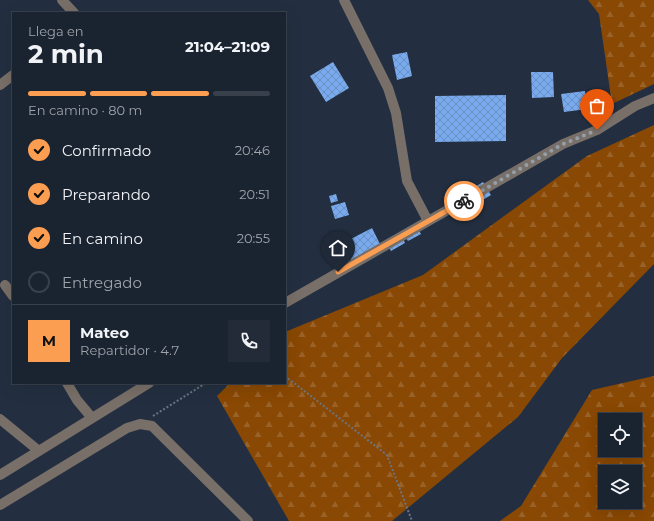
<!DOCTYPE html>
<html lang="es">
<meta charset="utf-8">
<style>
body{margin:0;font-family:Montserrat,sans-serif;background:#232b38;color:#f1f3f6;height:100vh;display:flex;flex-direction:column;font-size:15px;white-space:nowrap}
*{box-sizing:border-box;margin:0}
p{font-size:13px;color:#9fa4ab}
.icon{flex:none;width:22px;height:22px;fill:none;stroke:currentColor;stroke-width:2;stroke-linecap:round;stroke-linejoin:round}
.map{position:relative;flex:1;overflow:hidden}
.panel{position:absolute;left:12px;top:12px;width:274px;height:372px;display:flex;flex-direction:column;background:#1a2330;border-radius:0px;box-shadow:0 4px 16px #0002,0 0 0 1px #38404c}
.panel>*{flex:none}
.controls{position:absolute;left:598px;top:413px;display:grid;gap:8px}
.controls a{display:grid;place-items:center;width:44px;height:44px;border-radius:0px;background:#1a2330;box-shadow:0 4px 16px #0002,0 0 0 1px #38404c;font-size:20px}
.pin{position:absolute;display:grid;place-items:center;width:34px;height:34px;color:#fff;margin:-41px -17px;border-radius:50% 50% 50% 0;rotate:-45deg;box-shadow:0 0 4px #0007}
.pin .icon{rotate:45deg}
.courier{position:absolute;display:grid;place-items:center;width:40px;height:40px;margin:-20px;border:3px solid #fb9e52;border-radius:50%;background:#fff;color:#222;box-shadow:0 1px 5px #0007}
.head em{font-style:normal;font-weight:700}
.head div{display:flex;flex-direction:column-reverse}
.head{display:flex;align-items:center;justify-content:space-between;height:68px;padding:0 16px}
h1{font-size:26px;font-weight:700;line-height:30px}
.bar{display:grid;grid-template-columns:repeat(4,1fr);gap:6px 4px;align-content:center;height:48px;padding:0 16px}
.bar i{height:5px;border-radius:3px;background:#38404c}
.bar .on{background:#fb9e52}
.bar p{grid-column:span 4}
.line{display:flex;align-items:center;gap:10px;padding:0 16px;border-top:1px solid #38404c}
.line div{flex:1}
.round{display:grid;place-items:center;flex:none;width:42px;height:42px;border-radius:0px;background:#232b38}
ol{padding:0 16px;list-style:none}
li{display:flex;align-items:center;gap:12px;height:44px}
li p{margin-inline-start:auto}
li .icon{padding:4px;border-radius:50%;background:#fb9e52;color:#111;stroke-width:4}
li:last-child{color:#9fa4ab}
li i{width:22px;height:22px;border:2px solid #38404c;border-radius:50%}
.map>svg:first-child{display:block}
.forest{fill:url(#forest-firs);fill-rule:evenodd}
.building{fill:url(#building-cross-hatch)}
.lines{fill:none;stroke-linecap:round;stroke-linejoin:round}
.path{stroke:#6a7583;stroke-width:2;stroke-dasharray:2 2;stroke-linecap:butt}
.minor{stroke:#786f68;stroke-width:10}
.done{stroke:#949eab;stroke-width:4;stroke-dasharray:0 7.2}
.route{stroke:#fb9e52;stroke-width:5}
</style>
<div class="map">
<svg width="654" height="521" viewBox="0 0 654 521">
<defs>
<pattern id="forest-firs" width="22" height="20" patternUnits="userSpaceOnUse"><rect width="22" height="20" fill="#894803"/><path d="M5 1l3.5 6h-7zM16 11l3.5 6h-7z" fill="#996228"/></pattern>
<pattern id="building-cross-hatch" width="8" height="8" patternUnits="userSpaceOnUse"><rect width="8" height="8" fill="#78aaed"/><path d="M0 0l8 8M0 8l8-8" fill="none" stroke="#6a90c3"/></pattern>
</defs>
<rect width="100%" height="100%" fill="#232f40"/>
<path class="forest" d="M588 0H654V84L612 104 599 14Z
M654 125V264L562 358 518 417 392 521H289L217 396 230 383H285V332L423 275 587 156Z
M654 376V521H500L521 506 592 390ZM605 420H635V450H605ZM605 472H635V502H605Z"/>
<path class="building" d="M407 52 412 76 397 80 392 55Z
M333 62 349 88 326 102 310 76Z
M531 72H553L554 97 532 98Z
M585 91 587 109 564 112 561 94Z
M506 95V141L435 142V96Z
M483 182 491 195 456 216 448 203Z
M336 194 338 201 331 203 329 196Z
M345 202 349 215 335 219 331 206Z
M416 226 421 234 408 241 403 234Z
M372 228 382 248 352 262 343 243Z
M401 235 405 243 391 251 387 244Z"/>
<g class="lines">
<path class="path" d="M285 376 387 455 412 521
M153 416 206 383"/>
<path class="minor" d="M62 0 74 13
M344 0 388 88 396 113 407 181 428 221
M0 85 13 75
M5 285 13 296
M285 303 563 144 597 130 635 106 654 98
M67 383 77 400 92 418
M0 419 39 451
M0 475 149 383
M0 505 127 428 140 424 152 426 248 521"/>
</g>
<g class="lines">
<path class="done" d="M464 201 563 144 597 130"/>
<path class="route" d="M338 272 464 201"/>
</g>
</svg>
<div class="controls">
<a><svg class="icon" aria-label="locate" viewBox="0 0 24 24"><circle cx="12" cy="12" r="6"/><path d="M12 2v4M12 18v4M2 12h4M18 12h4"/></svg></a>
<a><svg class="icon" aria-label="layers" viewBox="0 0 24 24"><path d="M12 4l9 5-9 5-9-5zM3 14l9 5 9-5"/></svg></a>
</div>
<div class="pin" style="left:597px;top:130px;background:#ea580c"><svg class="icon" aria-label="bag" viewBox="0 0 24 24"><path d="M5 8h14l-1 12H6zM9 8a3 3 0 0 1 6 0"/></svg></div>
<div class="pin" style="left:338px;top:272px;background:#1f2937"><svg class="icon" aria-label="home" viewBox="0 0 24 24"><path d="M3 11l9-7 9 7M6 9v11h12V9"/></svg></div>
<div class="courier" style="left:464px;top:201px"><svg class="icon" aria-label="bike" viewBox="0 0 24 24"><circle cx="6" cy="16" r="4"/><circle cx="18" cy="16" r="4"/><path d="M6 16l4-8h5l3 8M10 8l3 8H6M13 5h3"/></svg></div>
<section class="panel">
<div class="head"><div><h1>2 min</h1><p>Llega en</p></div><em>21:04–21:09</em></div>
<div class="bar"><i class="on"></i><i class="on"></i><i class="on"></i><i></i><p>En camino · 80 m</p></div>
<ol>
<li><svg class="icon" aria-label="check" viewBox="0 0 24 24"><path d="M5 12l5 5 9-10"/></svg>Confirmado<p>20:46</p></li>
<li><svg class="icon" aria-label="check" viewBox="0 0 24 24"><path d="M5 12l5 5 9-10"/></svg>Preparando<p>20:51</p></li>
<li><svg class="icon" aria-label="check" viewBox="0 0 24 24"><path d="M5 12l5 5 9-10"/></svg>En camino<p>20:55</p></li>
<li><i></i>Entregado</li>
</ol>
<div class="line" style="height:72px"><b class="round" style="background:#fb9e52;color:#111">M</b><div><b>Mateo</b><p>Repartidor · 4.7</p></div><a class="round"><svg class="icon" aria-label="phone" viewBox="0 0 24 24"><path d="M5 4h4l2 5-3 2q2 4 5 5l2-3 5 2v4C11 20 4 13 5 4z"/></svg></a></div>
</section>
</div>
